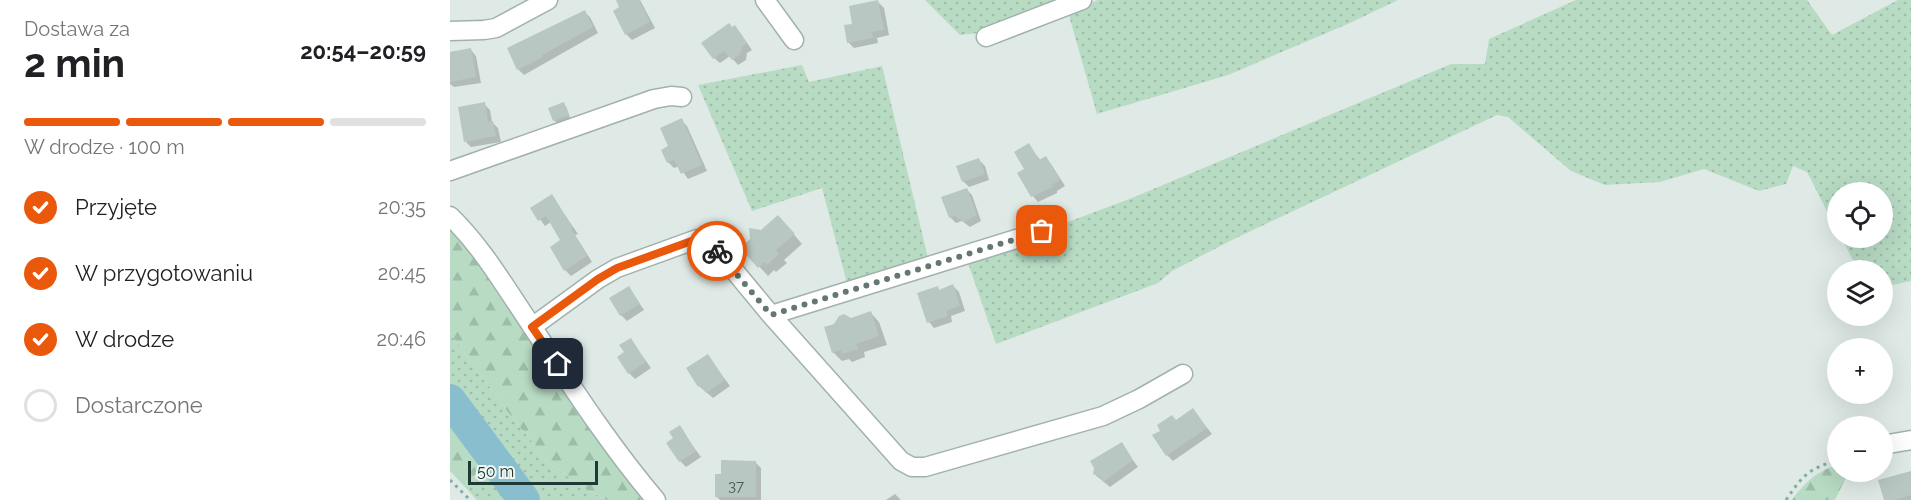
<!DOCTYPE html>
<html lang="pl">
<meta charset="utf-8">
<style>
body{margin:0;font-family:Raleway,sans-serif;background:#f2f2f2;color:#202124;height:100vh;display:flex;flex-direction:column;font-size:22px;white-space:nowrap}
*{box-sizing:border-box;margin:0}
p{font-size:20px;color:#757577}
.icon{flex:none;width:33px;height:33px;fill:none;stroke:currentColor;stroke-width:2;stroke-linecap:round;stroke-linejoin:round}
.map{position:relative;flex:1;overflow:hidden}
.details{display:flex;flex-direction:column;background:#fff;width:450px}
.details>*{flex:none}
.tools{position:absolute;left:1377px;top:182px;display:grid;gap:12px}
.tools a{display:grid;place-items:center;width:66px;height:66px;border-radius:50%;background:#fff;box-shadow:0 6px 24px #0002;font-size:30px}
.scale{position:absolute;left:18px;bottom:15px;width:130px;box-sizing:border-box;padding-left:6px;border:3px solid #213934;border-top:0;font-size:16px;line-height:21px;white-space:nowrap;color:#213934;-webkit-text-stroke:4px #eff7f4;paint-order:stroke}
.pin{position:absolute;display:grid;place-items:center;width:51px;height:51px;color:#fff;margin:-26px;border-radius:12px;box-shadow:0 3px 9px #0006}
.courier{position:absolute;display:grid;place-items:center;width:60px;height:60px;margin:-30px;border:4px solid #ea580c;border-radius:50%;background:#fff;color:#222;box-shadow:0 2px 8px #0007}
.overview em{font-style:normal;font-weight:700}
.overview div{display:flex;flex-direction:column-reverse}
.overview{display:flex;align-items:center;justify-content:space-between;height:102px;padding:0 24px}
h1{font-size:39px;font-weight:700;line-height:45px}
.bar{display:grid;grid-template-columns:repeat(4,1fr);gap:9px 6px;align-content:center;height:72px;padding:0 24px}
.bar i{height:8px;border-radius:4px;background:#e0e0e0}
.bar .selected{background:#ea580c}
.bar p{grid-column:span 4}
ol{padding:0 24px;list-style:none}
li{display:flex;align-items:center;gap:18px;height:66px}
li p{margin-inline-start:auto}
li .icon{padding:6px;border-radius:50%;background:#ea580c;color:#fff;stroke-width:4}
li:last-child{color:#757577}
li i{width:33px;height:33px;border:3px solid #e0e0e0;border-radius:50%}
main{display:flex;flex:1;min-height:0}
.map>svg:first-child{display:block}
.grass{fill:url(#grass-dots)}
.forest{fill:url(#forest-firs)}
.shadow{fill:#0003}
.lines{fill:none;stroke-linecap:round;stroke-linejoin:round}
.river{stroke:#88bece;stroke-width:32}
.building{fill:#b8c7c2}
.minor-casing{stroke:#a2b1ad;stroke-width:21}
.path{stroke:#80ada2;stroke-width:3;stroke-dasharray:3 4.5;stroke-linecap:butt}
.minor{stroke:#fff;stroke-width:18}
.done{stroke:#647772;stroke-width:6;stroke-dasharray:0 10.8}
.route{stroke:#ea580c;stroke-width:8}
.labels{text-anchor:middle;stroke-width:4.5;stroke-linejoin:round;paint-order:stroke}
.number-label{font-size:15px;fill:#475c58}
</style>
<main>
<section class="details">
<div class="overview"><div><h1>2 min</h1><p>Dostawa za</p></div><em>20:54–20:59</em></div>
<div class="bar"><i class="selected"></i><i class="selected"></i><i class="selected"></i><i></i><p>W drodze · 100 m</p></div>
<ol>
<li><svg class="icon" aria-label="check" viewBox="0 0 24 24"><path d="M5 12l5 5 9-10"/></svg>Przyjęte<p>20:35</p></li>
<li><svg class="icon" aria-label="check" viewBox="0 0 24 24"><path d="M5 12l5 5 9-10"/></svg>W przygotowaniu<p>20:45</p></li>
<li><svg class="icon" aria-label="check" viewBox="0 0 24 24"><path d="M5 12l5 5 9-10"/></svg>W drodze<p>20:46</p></li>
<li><i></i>Dostarczone</li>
</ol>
</section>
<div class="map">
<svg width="1461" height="500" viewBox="0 0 1461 500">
<defs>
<pattern id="grass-dots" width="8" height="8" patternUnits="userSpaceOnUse" patternTransform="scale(1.5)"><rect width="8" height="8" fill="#b8dbc4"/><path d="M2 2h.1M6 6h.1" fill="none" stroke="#9ebda9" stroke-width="1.8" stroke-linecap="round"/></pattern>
<pattern id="forest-firs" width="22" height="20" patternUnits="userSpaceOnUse" patternTransform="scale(1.5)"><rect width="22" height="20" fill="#b8dbc4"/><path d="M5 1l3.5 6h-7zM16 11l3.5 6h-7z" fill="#9ebda9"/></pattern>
</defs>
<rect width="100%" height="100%" fill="#dfeae6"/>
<path class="grass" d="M475 0H610L528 33 510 35Z
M648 0H948L900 23 778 75 647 114 618 12Z
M1126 0H1357L1382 35 1448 0H1461V281L1433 287 1432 270H1408L1391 237H1432V192H1388L1387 231 1357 172 1343 166 1336 184 1309 191 1254 169 1210 182 1155 185 1121 171 1058 117 1047 115 784 239 722 271 708 283 546 344 517 260 682 198 1001 64H1035L1039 39Z
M352 65 359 82 432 66 478 258 398 287 372 188 302 211 248 85Z
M0 333 58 412 99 463 135 489 157 500H84L0 390Z
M37 463 64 500H27L14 486 31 474Z"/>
<path class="forest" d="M0 221 201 500H157L135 489 99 463 58 412 0 333Z
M0 412 37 463 31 474 14 486 0 471Z
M1387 465 1388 471H1399L1385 500H1342C1355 482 1367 471 1387 465Z"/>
<path class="shadow" d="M167 0H190L205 28 182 40 176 34 171 8Z
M428 2 434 8 439 35 427 38 428 43 404 48 398 42 404 25Z
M134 12 140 17 148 33 74 75 68 69Z
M290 33 302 50 297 53 296 60 288 65 280 56 270 63 264 58Z
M21 50 26 56 31 83 4 87 0 84V54Z
M34 104 40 110 42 122 48 128 51 142 21 147 16 142Z
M116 106 120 118 107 123 104 120Z
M231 120 237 126 257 171 238 179 229 166 224 168 218 162Z
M578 144 591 161 596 158 601 164 615 186 607 191V193L588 202 583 196 576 169Z
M529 160 535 166 539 180 519 187 513 181Z
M517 190 522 195 531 221 520 227 512 221 506 223 500 217Z
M102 196 128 234 125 235 142 262 121 276 115 270 112 241 101 222 95 226 82 208Z
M336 225 352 244 334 260 337 263 326 272 324 270 318 276 292 248Z
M503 286 509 292 515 311 501 316 502 322 484 328 479 322 487 288 490 291Z
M179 288 194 310 177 321 171 315Z
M421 313 429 322 437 345 414 352 415 357 402 362 399 359 392 361 383 352Z
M181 340 201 368 185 379 179 373 176 353Z
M258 356 280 386 263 398 249 386Z
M743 410 762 434 723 461 717 455 727 421Z
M229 427 251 457 236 467 230 461 225 439Z
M671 444 688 467 660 487 644 474Z
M305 462 311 468V500H270L266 496Z
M1461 472V500H1435Z
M445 494 451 500H436Z"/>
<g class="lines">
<path class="river" d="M0 400 74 500"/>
</g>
<path class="building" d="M166 0H189L200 22 175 35 163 11 169 7Z
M428 0 434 30 422 32 423 38 397 43 394 25 402 24 399 6Z
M135 10 143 27 92 55 93 57 67 70 57 48Z
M279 23 282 27 285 25 297 43 292 47 290 54 282 60 274 51 263 59 251 43Z
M21 48 26 77 0 82V52Z
M35 102 38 122 43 121 46 136 14 142 8 107Z
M114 102 119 115 103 121 98 108Z
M232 118 252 165 231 174 224 160 217 163 211 150 218 146 210 128Z
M579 143 589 160 596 156 610 180 602 185 603 187 581 197 567 173 574 169 564 152Z
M529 158 535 174 512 182 506 166Z
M517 188 527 215 514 222 505 216 499 218 491 197Z
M102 194 123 228 121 229 137 256 114 271 100 247 110 240 96 216 88 221 80 208Z
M328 215 345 234 326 250 329 254 317 265 315 262 308 268 290 248 300 239 299 228 311 230Z
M503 284 510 306 496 311 498 316 477 323 467 293 488 286 489 290Z
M179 286 190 304 170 316 159 298Z
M421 311 429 336 406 344 408 349 392 354 391 350 382 353 374 327 384 324 389 316 394 314 401 318Z
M181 338 196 362 178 374 167 357 174 352 169 345Z
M258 354 275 380 256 393 250 385 248 387 236 368Z
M743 408 757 428 716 456 702 435 710 431 707 425 722 415 726 420Z
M230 425 246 451 229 462 216 443 223 438 219 432Z
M672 442 683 460 653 482 649 476 643 474 644 468 640 461Z
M271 460 306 461V497H265V474H271Z
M1461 471V495L1445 500H1434L1428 480Z"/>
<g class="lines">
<defs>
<path id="minor" d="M315 0 344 40
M0 31 34 30 46 28 98 0
M536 37 632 0
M0 171 204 99 221 96 232 97
M0 216C32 247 54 285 79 322 119 382 159 445 206 500
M321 315 451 461 462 467H475L653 416 689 399 733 374
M82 327 148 279 167 268 247 239 255 240 263 245 321 315 592 231
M1432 445 1461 440"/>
</defs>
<use href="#minor" class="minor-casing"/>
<path class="path" d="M0 480 20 500
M1336 500C1353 475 1358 469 1388 460"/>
<use href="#minor" class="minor"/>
</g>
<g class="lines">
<path class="done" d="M267 251 321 315 592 231"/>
<path class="route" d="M108 364 82 327 148 279 167 268 247 239 255 240 267 251"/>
</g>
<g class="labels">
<g class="number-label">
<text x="286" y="491">37</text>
</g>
</g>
</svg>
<div class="tools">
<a><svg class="icon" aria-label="locate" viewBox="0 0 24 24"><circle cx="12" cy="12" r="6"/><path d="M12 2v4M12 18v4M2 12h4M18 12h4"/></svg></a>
<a><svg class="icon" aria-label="layers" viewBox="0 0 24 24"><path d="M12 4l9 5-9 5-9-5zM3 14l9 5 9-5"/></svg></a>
<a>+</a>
<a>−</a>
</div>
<div class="scale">50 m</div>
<div class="pin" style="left:592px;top:231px;background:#ea580c"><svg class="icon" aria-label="bag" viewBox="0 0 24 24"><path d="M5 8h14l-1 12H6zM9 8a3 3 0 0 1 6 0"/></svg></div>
<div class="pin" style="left:108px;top:364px;background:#1f2937"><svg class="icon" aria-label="home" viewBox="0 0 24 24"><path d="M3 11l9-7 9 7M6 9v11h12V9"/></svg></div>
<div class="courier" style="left:267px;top:251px"><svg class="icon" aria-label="bike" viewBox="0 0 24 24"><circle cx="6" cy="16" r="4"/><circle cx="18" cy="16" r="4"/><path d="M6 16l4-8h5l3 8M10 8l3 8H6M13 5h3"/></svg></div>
</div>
</main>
